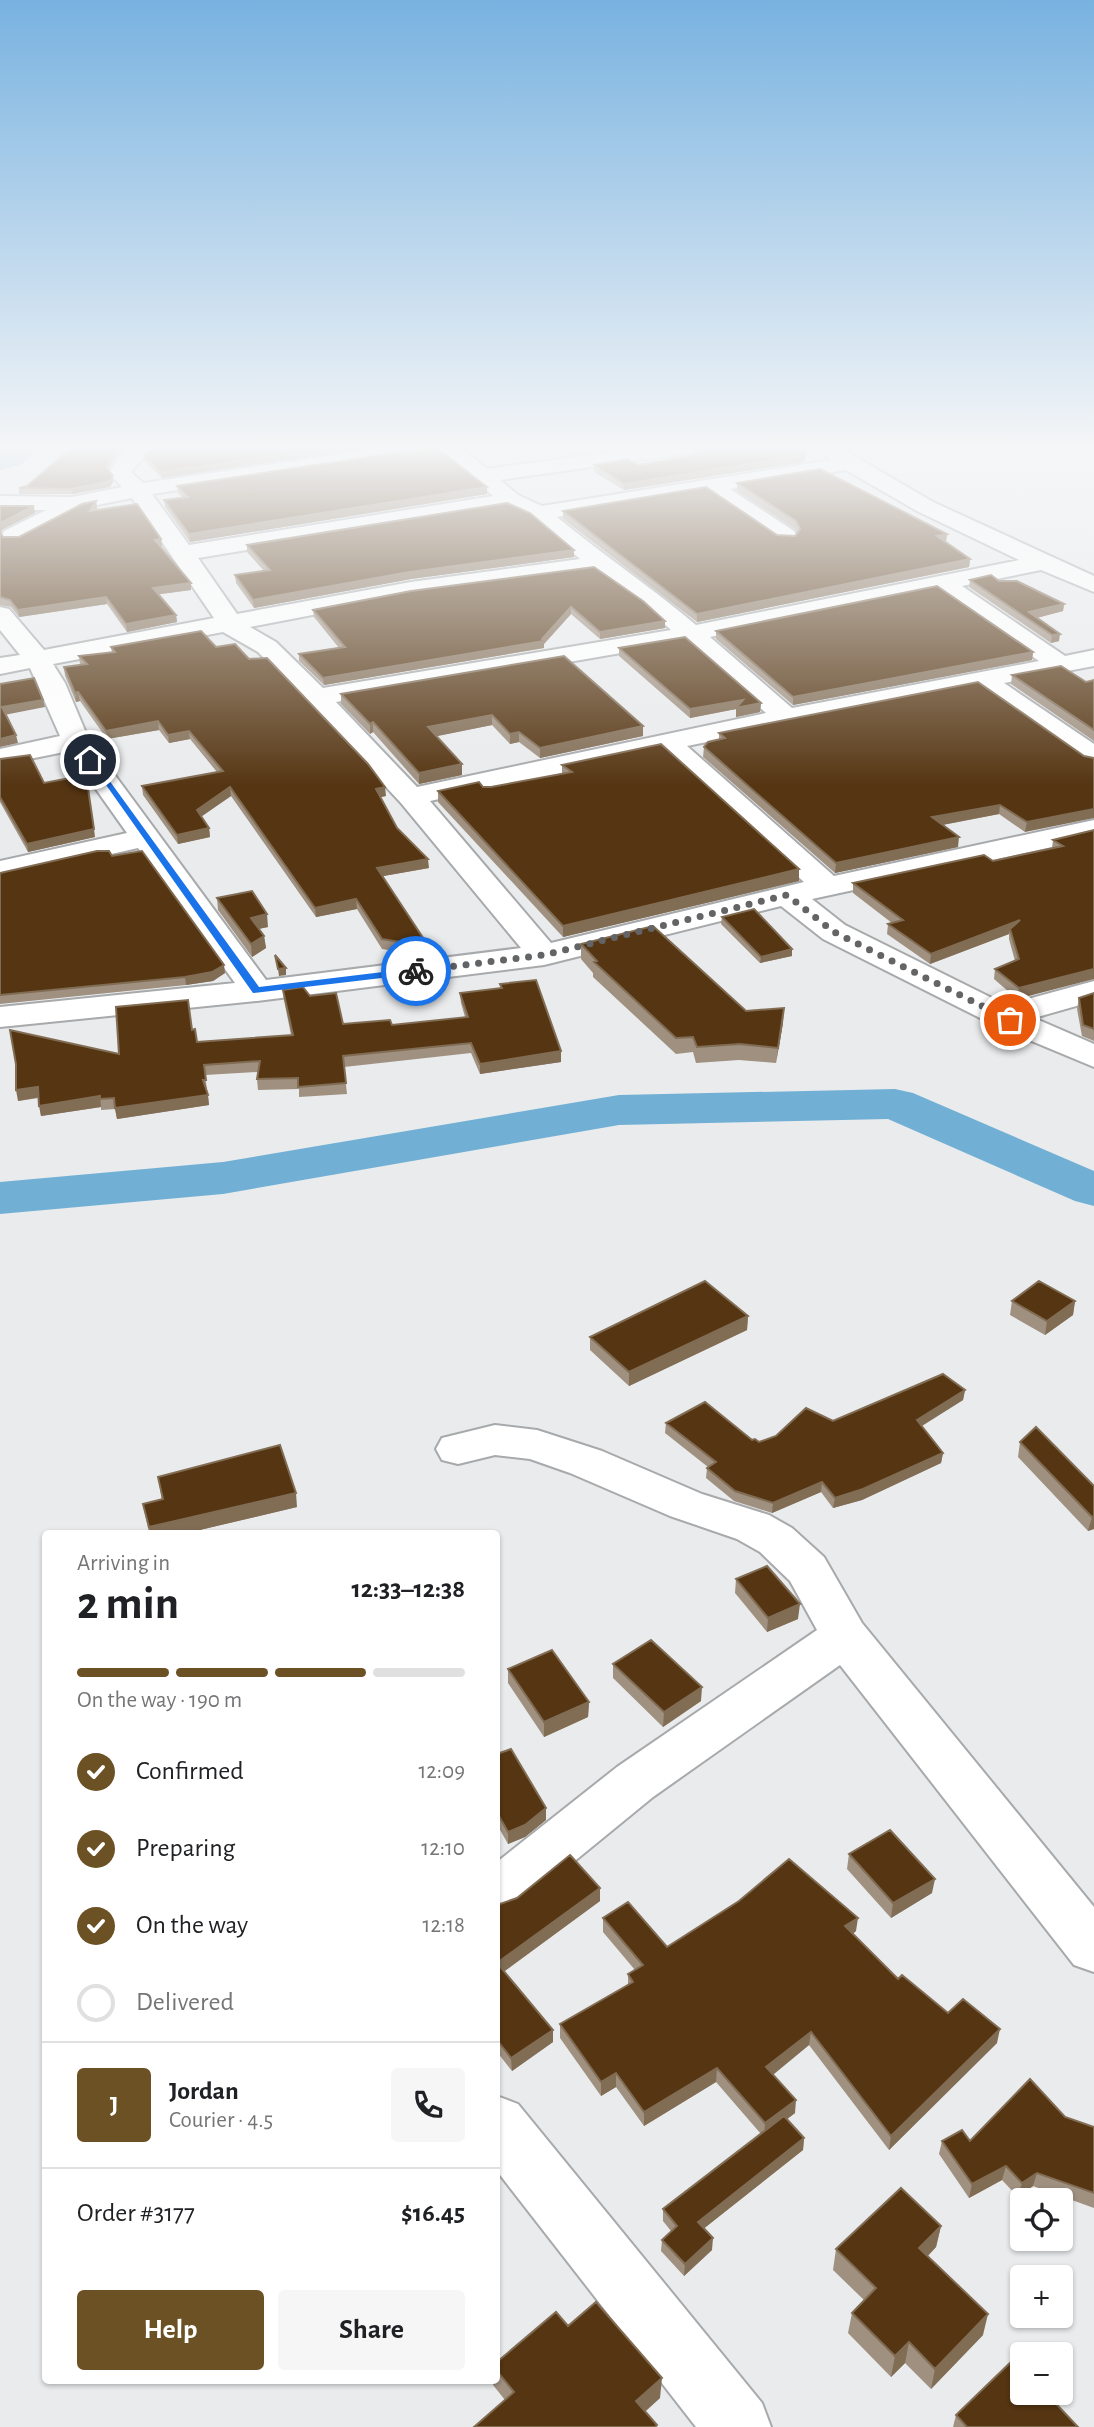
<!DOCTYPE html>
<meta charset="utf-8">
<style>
body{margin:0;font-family:"Alegreya Sans",sans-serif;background:#f6f6f6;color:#202124;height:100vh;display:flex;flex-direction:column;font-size:26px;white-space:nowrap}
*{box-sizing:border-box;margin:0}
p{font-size:23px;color:#757577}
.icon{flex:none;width:38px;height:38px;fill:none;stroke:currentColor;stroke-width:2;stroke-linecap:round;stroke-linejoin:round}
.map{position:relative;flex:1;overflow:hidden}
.side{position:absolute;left:42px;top:1530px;width:458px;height:854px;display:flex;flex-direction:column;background:#fff;border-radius:7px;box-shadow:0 2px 5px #0004}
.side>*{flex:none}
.buttons{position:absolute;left:1010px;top:2188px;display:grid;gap:14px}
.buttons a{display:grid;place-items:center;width:63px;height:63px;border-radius:7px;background:#fff;box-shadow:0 2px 5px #0004;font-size:35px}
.pin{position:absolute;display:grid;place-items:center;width:60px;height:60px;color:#fff;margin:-30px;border:4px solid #fff;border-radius:50%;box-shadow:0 2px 7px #0007}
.courier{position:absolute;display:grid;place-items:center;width:70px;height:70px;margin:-35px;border:5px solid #1a73e8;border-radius:50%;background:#fff;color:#222;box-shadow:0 2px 9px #0007}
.summary em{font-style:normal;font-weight:600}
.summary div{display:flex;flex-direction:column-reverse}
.summary{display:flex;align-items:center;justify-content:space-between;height:119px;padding:0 35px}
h1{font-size:46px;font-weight:600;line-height:52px}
.bar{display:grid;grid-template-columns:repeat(4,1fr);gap:10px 7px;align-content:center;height:84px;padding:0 35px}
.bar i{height:9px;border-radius:5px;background:#e0e0e0}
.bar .on{background:#6b5123}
.bar p{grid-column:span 4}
.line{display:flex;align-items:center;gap:18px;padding:0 35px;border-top:2px solid #e0e0e0}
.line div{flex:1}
.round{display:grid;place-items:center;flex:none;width:74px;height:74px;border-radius:7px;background:#f6f6f6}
ol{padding:0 35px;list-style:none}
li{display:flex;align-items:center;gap:21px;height:77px}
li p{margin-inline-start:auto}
li .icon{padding:7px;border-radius:50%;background:#6b5123;color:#fff;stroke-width:4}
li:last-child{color:#757577}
li i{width:38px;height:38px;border:4px solid #e0e0e0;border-radius:50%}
.cta{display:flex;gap:14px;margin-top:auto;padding:14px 35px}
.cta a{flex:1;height:80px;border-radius:7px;background:#6b5123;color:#fff;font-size:28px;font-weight:600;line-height:80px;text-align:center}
.cta a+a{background:#f6f6f6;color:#202124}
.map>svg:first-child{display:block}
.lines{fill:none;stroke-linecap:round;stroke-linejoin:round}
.river{fill:#71b0d4;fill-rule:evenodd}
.minor-casing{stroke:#a7a9ab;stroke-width:4}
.minor{fill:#fff;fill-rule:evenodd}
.wall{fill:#9f9080}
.shaded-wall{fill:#816c54}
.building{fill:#553512;stroke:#816c54;stroke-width:2}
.route{fill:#1a73e8}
.done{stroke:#636466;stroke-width:7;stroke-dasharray:0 12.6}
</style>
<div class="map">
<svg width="1094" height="2427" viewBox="0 0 1094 2427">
<rect width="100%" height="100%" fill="#e9ebed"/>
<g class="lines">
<path class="river" d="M9 447H43L22 464 0 470V452Z
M895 1089 913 1093 1094 1171V1206L1075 1201 888 1119 619 1125 223 1194 0 1214V1182L223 1162 619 1095Z"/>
<defs>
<path id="minor" d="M131 447H153L131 472 143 483 389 447H438L435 451 428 453 152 494 189 545 493 496 439 447H461L487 469 647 447H699L696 451 689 453 500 480 518 495 542 506 831 460 819 449 820 447H839L933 502 1094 576V592L1041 570 962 586 1065 656 1094 650V666L1004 683 1094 744V765L1084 763 977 688 687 746 834 876 1094 820V838L812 899 845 925 1006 1005 1094 981V1001L1034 1018 1094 1044V1067L998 1027 823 939 781 906 544 965 257 1001 0 1027V1007L235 983 138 848 0 879V861L127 833 69 751 0 765V749L60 736 30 668 0 674V658L20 655 0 630V607L9 609 44 650 214 618 132 498 82 508 20 541H4L1 536 4 531 46 510H0V496L72 497 122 487 109 473 116 461ZM846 470 917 511 1019 560 696 625C651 587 602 554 557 517L706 492 778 541H794L797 536 794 531 730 489ZM507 507 531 518 580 559 411 582 237 614 198 558ZM595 571 644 606 671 630 323 688 276 642 250 627 411 596ZM937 591 1039 661 792 708 710 637ZM223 632 258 652 308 703 401 803 521 948 266 980 89 740 65 683 53 664ZM685 642 766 713 417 787 336 702ZM660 752 804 882 551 943 430 801Z
M495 1425 537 1430 602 1451 702 1494 769 1515 792 1528 824 1557 862 1623 1094 1907V1972L1074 1965 840 1665 653 1797 516 1909 497 1916V1862L617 1767 817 1630 790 1581 760 1552 737 1539 670 1516 570 1473 530 1459 495 1455 458 1464 442 1460 436 1449 442 1438Z
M497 2096 518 2104 762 2403 771 2427H696L497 2171Z"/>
</defs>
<use href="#minor" class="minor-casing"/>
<use href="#minor" class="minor"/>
</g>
<path class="wall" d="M374 447 162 478 144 461V456Z
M702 447H798L806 452 805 459 803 462 624 490 594 472V465H638L694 455V449L703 448Z
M114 459 108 469 113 482 110 487 72 494H19V488Z
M737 483 947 534 946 542 970 559 969 567 697 622 563 519V511L777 535 795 536 797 533 795 529 737 491Z
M177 486 487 494 190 542 165 507 164 500 182 497 178 493Z
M96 501 97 508 96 510 161 539 162 546H161L191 590 159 594 176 615 177 622 127 632 107 604 19 617 11 607 0 605V506L35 513 3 529 0 532 3 537H19Z
M247 545 574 550V557L411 579 254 608 236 583 235 575 264 571 247 552Z
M594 567 665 621V628L600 639 571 614 544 644V648L324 685 299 661V654L339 648 314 617 313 610Z
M970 580 999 581 1064 604 1063 611 1037 618 1059 641 1051 643 969 587Z
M716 631 1033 652 1032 660 793 705 716 639Z
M111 647H216L249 659 386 796 380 797 397 828 429 868 383 876 429 947V957L382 949 357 909 316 917 231 796 201 816 209 828 210 837 178 844 143 795 142 786 217 772 190 739 169 743 159 730 107 739 80 701 76 702 65 676 64 667 80 665 79 656 112 653Z
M619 648 761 703 760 712 736 717V709L690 718 619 656Z
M1012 675 1086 682 1094 680V741L1011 684Z
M341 694 643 736 540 758 519 742 510 744 492 725 436 736 462 764V775L419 784 373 732 370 734 341 704Z
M719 733 1084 756 1025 832 999 814 943 825 958 847 835 873 703 757 704 747 719 739Z
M0 759 44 783 95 837 28 852 0 802Z
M562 765 799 869V881L563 937 438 802V791L483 787H491L562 774Z
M1094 830 1017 999 994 979 995 969 1015 961 1009 939V934L930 964 887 934 888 924 892 923 853 893V883L993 861 1052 848 1053 840Z
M112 856 225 973 213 981 186 985 0 1004V873Z
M217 898 268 927 259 929 264 936 266 948 252 957 218 910Z
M722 917 792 949V956L760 963 721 924Z
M581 944 746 1011 783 1023 776 1063 739 1060 696 1063 693 1052 676 1054 593 977V973L581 959Z
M500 984 561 1051V1062L480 1074 471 1053 344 1067 347 1094 299 1097V1089L258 1090 257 1079 258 1072 205 1075 209 1105 117 1119 115 1109 101 1110V1107L41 1116 39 1098 18 1101 119 1054 192 1030 197 1042 291 1035 284 1000 283 990 310 996 343 1024 392 1025 465 1017 461 1003 460 993 500 988Z
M1094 993V1041L1082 1036 1077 1009 1079 998Z
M1012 1301H1075L1073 1315 1045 1335 1010 1315Z
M748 1316 747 1330 629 1386 590 1350V1337Z
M965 1390 963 1400 922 1426 943 1453 941 1463 862 1500 833 1508 821 1492 772 1513 734 1501 706 1478 707 1468 708 1467 665 1433 666 1423 759 1442 833 1421Z
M1020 1442 1094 1486V1529L1088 1531 1018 1457Z
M158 1477 297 1507 187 1533H149L143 1504 162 1500Z
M736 1579 798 1619 767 1632 735 1593Z
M613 1664 701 1701 663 1727 613 1678Z
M508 1669 589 1702 588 1717 544 1737 508 1683Z
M497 1754 546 1820 525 1837 508 1844 499 1828 497 1829Z
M849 1854 932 1893 891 1918 847 1869Z
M517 1898 600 1901 504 1971 553 2042 512 2071 497 2052V1905Z
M603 1918 667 1947 856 1931 853 1934 898 1979 948 2013 997 2043 889 2150 809 2045 773 2075 795 2113 787 2119 804 2138 803 2150 704 2228 712 2250 684 2276 661 2251 662 2240 671 2231 663 2221V2209L761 2134 716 2082 644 2126 616 2087 601 2096 560 2038V2024L628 1985V1974L635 1970 603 1932Z
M1065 2117 1094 2127V2208L1033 2186 1018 2197 1002 2180 969 2198 939 2154 942 2141H970Z
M941 2226 936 2247 928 2256 983 2335 931 2389 905 2363 891 2377 848 2333 852 2313 864 2300 833 2270 836 2249Z
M568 2326 660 2398 645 2412 505 2400 493 2385V2380H497V2362Z
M956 2415 1078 2427H953Z"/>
<path class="shaded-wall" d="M122 447H129L114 459 107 472 106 466 114 454Z
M337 447H374L162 478 161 472Z
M806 452 805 459 803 462 624 490V484Z
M113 476V482L110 487 72 494 71 489Z
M487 487V494L190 542 189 534Z
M96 501 97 508 91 518 90 511Z
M34 506 35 513 3 529 0 533V524L2 522Z
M947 534 946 542 937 536Z
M161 539 162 546 156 547 155 540Z
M574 550V557L411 579 254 608 253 600 410 572Z
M970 559 969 567 697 622V614Z
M191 583V590L154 595 153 588Z
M106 597 107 604 19 617 18 610Z
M1064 604 1063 611 1028 620 1029 612Z
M571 607V614L544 644V648L324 685 323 678 542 639Z
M176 615 177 622 127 632 126 624Z
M665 621V628L600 639V632Z
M1060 634 1059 641 1051 643 1052 635Z
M1033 652 1032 660 793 705V697Z
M78 692 80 701 76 702 75 693Z
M43 700 45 707 4 715 2 707Z
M743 700 761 703 760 712 736 717V709L690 718V709Z
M492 715V725L428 738V727Z
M158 721 159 730 107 739 106 731Z
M373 722V732L370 734V724Z
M643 726V736L540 758V748Z
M189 731 190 739 169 743 168 735Z
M519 732V742L510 744V734Z
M16 735 18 743 0 747V739Z
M462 764V775L419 784V773Z
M230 787 231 796 198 819 197 810Z
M385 787 386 796 376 798V789Z
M1000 805 999 814 931 827 932 817Z
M1094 809V818L1025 832 1027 822Z
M209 828 210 837 178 844 177 835Z
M94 829 95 837 28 852 27 844Z
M959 837 958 847 835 873 836 863Z
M428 859 429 868 378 877 377 868Z
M799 869V881L563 937V926Z
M356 899 357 909 316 917 315 908Z
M267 914 268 927 252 930 251 918Z
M1020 920 1010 929 1009 934 930 964 931 954Z
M264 936 266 948 252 957 251 944Z
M792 949V956L760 963 761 957Z
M224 965 225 973 213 981 186 985 185 977Z
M286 968V975L279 976 278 969Z
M1094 969V979L1017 999 1019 988Z
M784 1008 783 1023 776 1063 778 1048Z
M561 1051V1062L480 1074V1064Z
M38 1087 40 1097 18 1101 16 1090Z
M208 1095 209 1105 117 1119 115 1108Z
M100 1096 101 1107 41 1116 39 1106Z
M1075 1301 1073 1315 1045 1335 1047 1321Z
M748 1316 747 1330 629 1386V1372Z
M965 1390 963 1400 915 1430 917 1420Z
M943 1453 941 1463 862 1500 833 1508 835 1498Z
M822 1482 821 1492 772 1513 773 1503Z
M296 1493 297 1507 187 1533H150L149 1527Z
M1094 1516V1529L1088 1531 1092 1517Z
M800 1604 798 1619 767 1632 768 1618Z
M702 1687 701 1701 663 1727 664 1712Z
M589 1702 588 1717 544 1737V1722Z
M546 1808V1820L525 1837 508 1844V1832Z
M499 1816V1828L497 1829V1817Z
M935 1879 932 1893 891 1918 893 1903Z
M600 1888V1901L498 1976 497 1963Z
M858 1918 856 1931 843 1940 845 1926Z
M1000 2029 997 2043 889 2150 891 2136Z
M553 2030V2042L512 2071 511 2058Z
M811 2032 809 2045 765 2081 766 2067Z
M717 2068 716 2082 644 2126V2112Z
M616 2073V2087L601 2096V2082Z
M796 2100 795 2113 764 2137 765 2123Z
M804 2138 803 2150 697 2234 698 2222Z
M1006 2166 1002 2180 969 2198 972 2184Z
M1037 2173 1033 2186 1018 2197 1022 2183Z
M941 2226 936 2247 915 2269 919 2248Z
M713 2238 712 2250 684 2276 685 2264Z
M988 2314 983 2335 931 2389 935 2369Z
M909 2342 905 2363 891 2377 895 2356Z
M662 2378 660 2398 635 2420 636 2401Z"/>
<path class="building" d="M72 447H122L114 454 106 466 113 476 110 481 71 489 19 488 27 486Z
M152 447H337L161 472 144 456Z
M434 447H436L487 487 189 534 164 500 188 497 177 486Z
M710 447H798L806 452 804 455 624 484 594 465 628 459 638 465 702 454 694 449Z
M820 469 947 534 937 536 970 559 697 614 563 511 706 487 777 535 795 536 800 529 796 521 737 483Z
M96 501 90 511 137 504 161 539 155 540 191 583 153 588 176 615 126 624 106 597 18 610 10 600 0 597V532L3 537H19L82 504Z
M507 503 530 513 574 550 410 572 253 600 235 575 270 570 247 545Z
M0 506H34L2 522 0 524Z
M594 567 643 601 665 621 600 632 571 607 542 639 544 641 323 678 299 654 345 647 313 610 411 591Z
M991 575 999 581H1017L1064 604 1029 612 1060 634 1052 635 970 580Z
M937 586 1033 652 793 697 716 631Z
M201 631 216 647 235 644 249 659 267 658 368 764 385 787 376 789 397 828 428 859 377 868 429 947 382 939 356 899 315 908 230 787 197 810 209 828 177 835 142 786 223 771 189 731 168 735 158 721 106 731 78 692 75 693 64 667 87 664 79 656 115 652 111 647Z
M685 637 761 703 736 708 743 700 690 709 619 648Z
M564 656 643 726 540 748 519 732 510 734 492 715 428 727 462 764 419 773 373 722 370 724 341 694Z
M1061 666 1086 682 1094 680V730L1012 675Z
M34 678 43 700 2 707 16 735 0 739V684Z
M978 682 1084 756 1094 758V809L1027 822 1000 805 932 817 959 837 836 863 704 747 708 742 725 738 719 733Z
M661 744 799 869 563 926 438 791 479 782 483 787H491L572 772 562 765Z
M30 755 44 783 86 775 94 829 27 844 0 797V759Z
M1094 830V969L1019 988 995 969 1019 959 1010 929 1020 920 931 954 888 924 903 920 853 883 984 855 993 861 1063 846 1053 840Z
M97 851H109L112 856 142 851 224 965 212 972 185 977 0 995V873Z
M252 891 267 914 251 918 264 936 251 944 217 898Z
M754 909 792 949 761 957 722 917Z
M653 926 746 1011 784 1008 778 1048 740 1044 697 1047 693 1037 676 1038 594 962 597 961 581 944Z
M275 955 286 968 278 969Z
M536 980 561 1051 480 1064 471 1043 343 1056 346 1083 298 1087V1078L257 1079 260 1061 204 1065 206 1080H203L208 1095 115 1108 114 1098 100 1099V1096L39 1106 38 1087 16 1090V1064L10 1030 119 1054 116 1007 188 1000 192 1030 195 1029 197 1042 293 1035 283 990 303 987 310 996 336 993 343 1024 390 1020 392 1025 468 1017 460 993 502 988 500 984Z
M1094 993V1029L1083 1025 1079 998Z
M705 1281 748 1316 629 1372 590 1337Z
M1039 1281 1075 1301 1047 1321 1012 1301Z
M943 1374 965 1390 917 1420 943 1453 863 1489 835 1498 822 1482 773 1503 735 1491 707 1468 716 1462 666 1423 705 1402 752 1440 755 1439 759 1442 776 1436 806 1408 833 1421Z
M1036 1427 1094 1486V1516L1092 1517 1020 1442Z
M280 1445 296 1493 149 1527 143 1504 163 1499 158 1477Z
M767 1566 800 1604 768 1618 736 1579Z
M651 1640 702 1687 664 1712 613 1664Z
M552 1650 589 1702 544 1722 508 1669Z
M511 1749 546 1808 525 1825 508 1832 499 1816 497 1817V1754Z
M890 1830 935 1879 893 1903 849 1854Z
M570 1855 600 1888 497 1963 553 2030 511 2058 497 2040V1905L517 1898Z
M789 1859 858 1918 845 1926 898 1979 902 1975 948 2013 963 1999 1000 2029 891 2136 811 2032 766 2067 796 2100 765 2123 717 2068 644 2112 616 2073 601 2082 560 2024 633 1982 628 1974 643 1965 603 1918 628 1902 667 1947 739 1901Z
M1030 2079 1065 2117 1094 2127V2193L1037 2173 1022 2183 1006 2166 972 2184 942 2141 962 2130 970 2141Z
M784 2116 804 2138 698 2222 713 2238 685 2264 662 2240 677 2226 663 2209Z
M901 2188 941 2226 919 2248 988 2314 935 2369 909 2342 895 2356 852 2313 876 2288 836 2249Z
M596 2302 662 2378 636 2401 657 2425 655 2427H474L514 2392 497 2371V2362L556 2312 568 2326Z
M1014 2359 1022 2368V2392H1045L1078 2427H967L956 2415Z"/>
<linearGradient id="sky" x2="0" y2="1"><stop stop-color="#78b2e0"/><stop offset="0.57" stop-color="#f5f6f7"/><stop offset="1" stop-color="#f5f6f7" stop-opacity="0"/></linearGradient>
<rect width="1094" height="786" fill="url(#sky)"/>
<path class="route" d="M87 758H93L259 987 416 968 421 971 416 974 253 993Z"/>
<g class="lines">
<path class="done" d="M416 971 544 955 787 895 834 932 1010 1020"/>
</g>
</svg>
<div class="buttons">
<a><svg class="icon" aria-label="locate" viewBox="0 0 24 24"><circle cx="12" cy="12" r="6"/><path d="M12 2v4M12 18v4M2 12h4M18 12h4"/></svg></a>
<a>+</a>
<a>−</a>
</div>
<div class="pin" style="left:1010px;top:1020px;background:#ea580c"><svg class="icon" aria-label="bag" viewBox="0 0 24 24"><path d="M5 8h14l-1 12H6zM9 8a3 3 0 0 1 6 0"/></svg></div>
<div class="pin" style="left:90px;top:760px;background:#1f2937"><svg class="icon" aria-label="home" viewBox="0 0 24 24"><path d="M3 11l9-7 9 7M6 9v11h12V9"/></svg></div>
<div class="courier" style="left:416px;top:971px"><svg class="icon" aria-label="bike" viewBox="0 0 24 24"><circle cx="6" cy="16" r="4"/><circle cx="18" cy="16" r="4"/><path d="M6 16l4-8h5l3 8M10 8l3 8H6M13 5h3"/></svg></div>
<section class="side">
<div class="summary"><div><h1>2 min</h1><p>Arriving in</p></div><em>12:33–12:38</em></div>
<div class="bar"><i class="on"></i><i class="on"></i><i class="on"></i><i></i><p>On the way · 190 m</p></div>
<ol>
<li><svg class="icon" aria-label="check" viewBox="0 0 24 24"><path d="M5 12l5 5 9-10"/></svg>Confirmed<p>12:09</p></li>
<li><svg class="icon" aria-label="check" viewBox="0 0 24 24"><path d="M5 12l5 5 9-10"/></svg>Preparing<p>12:10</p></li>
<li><svg class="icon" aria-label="check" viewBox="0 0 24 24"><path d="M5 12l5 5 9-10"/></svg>On the way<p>12:18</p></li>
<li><i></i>Delivered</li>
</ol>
<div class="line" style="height:126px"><b class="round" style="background:#6b5123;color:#fff">J</b><div><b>Jordan</b><p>Courier · 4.5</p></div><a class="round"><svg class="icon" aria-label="phone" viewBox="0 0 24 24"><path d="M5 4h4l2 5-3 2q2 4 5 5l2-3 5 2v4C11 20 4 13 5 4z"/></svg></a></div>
<div class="line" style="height:91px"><div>Order #3177</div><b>$16.45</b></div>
<div class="cta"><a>Help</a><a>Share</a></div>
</section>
</div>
